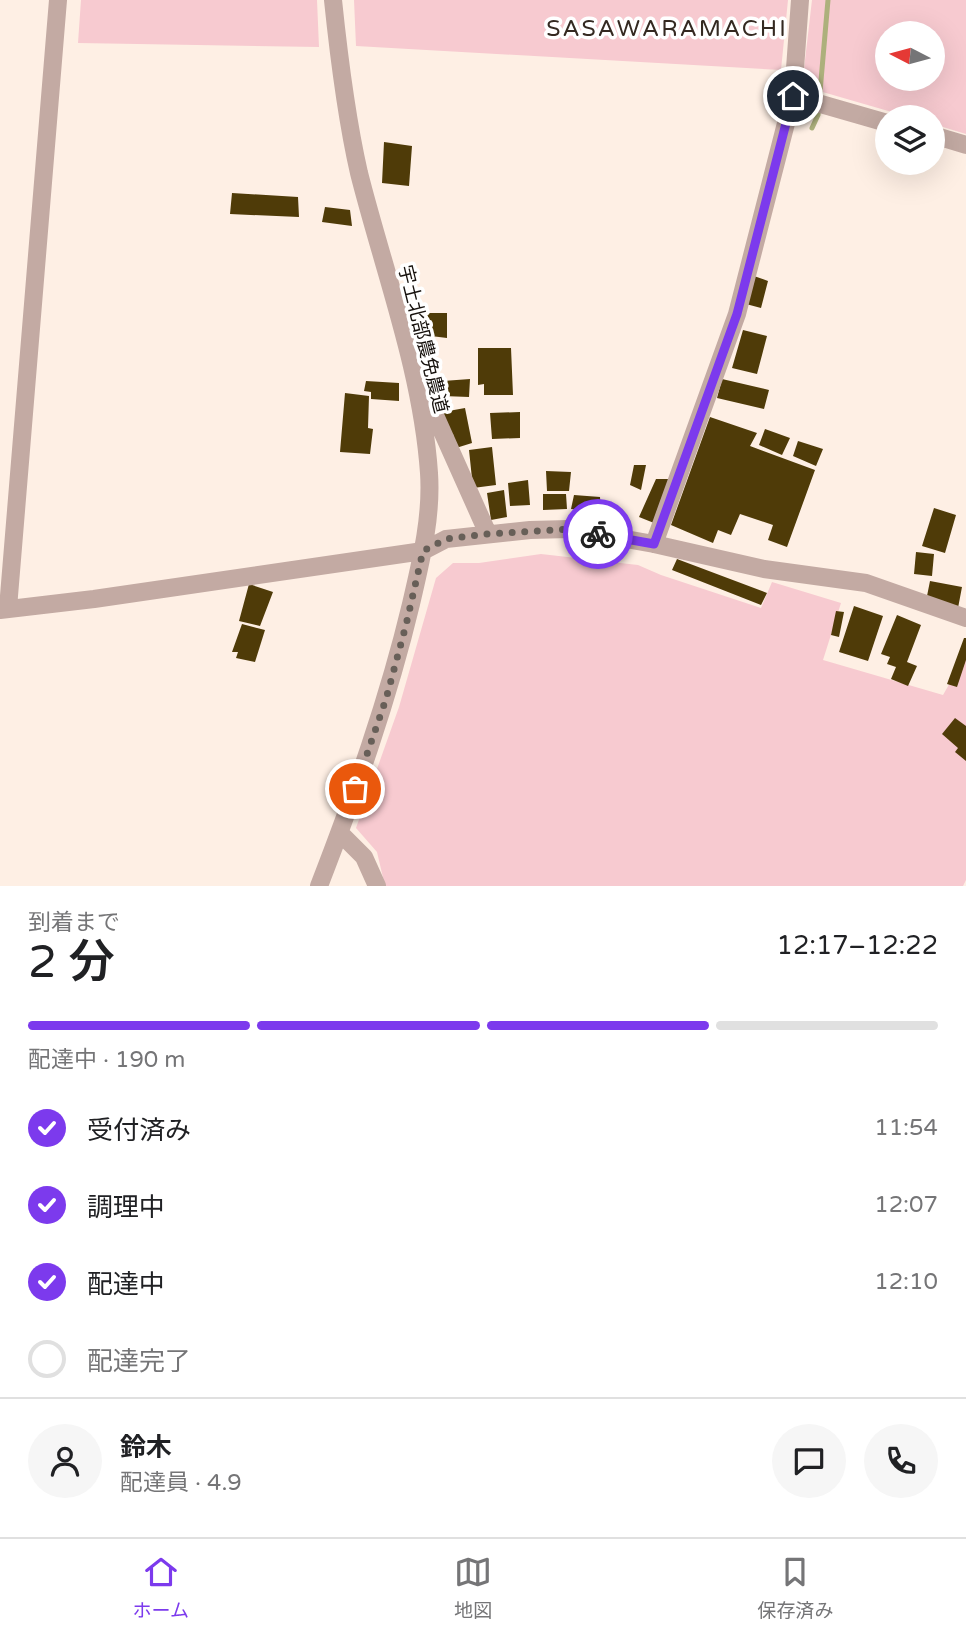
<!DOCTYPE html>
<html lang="ja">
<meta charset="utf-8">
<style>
body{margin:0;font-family:"Varela Round","Noto Sans JP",sans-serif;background:#f6f6f6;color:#202124;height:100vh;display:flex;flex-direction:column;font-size:26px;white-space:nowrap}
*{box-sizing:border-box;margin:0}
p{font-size:23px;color:#757577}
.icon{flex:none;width:38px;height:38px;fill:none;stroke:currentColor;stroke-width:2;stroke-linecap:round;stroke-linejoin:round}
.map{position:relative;height:886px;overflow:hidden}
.details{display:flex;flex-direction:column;background:#fff;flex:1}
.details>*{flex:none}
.needle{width:46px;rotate:276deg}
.controls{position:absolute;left:875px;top:21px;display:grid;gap:14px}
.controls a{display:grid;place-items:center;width:70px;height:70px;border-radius:50%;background:#fff;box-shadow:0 7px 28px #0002;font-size:35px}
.pin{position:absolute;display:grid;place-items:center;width:60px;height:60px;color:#fff;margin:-30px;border:4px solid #fff;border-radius:50%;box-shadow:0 2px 7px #0007}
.courier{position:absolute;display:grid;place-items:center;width:70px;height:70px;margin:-35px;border:5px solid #7c3aed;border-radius:50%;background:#fff;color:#222;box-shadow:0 2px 9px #0007}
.overview em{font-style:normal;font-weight:600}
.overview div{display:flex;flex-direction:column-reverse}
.overview{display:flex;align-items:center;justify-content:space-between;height:119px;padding:0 28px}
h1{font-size:46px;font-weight:600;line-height:52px}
.bar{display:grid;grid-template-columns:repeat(4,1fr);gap:10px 7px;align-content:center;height:84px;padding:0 28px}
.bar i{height:9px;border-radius:5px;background:#e0e0e0}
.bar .on{background:#7c3aed}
.bar p{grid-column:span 4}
.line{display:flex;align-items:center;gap:18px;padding:0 28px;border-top:2px solid #e0e0e0}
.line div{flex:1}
.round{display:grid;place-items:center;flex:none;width:74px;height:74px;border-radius:37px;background:#f6f6f6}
ol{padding:0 28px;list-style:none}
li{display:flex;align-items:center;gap:21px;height:77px}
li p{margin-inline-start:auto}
li .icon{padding:7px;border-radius:50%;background:#7c3aed;color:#fff;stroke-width:4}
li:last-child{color:#757577}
li i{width:38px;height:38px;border:4px solid #e0e0e0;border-radius:50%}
.tab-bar{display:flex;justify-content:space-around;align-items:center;height:98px;border-top:2px solid #e0e0e0;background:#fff;font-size:19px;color:#757577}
.tab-bar a{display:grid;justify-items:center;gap:4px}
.tab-bar .on{color:#7c3aed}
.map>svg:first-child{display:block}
.green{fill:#f7cad0;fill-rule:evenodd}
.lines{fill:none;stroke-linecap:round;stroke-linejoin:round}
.stream{stroke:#adb07c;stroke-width:5}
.building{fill:#4f3b08}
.minor{stroke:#c3aaa3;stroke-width:18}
.done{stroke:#675f58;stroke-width:7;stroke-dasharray:0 12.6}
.route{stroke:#7c3aed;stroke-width:9}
.labels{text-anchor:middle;stroke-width:7;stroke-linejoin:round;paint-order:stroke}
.street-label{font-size:19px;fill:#16110d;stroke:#fff}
.quarter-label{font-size:23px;letter-spacing:2px;fill:#342921;stroke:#fff}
</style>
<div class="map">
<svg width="966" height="886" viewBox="0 0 966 886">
<rect width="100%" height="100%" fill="#feefe4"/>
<path class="green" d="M81 0H317L319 47 78 43Z
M354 0H788L781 70 356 46Z
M812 0H966V134L933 124V117H909L802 86ZM887 33H933V79H887Z
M541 554 638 565 661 575 761 608 772 582 841 603 823 660 943 695 966 655V880L963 886H385L377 852 356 828 399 707 436 578 453 563H479Z"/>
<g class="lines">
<path class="stream" d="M812 128 818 115 828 0"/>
</g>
<path class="building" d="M384 142 412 146 409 186 382 183Z
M232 193 298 197 299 217 230 214Z
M325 207 350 210 352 226 322 222Z
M754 276 768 281 761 308 746 304Z
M415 313H447V338L431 336V326H414Z
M743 330 767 336 757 374 732 368Z
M478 348H511L513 395H484V384L478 385Z
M470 379 469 397 443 396V381Z
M722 379 769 390 764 409 717 398Z
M366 381 399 383V401L371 399V392L364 391Z
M345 393 369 396 368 428 373 429 370 454 340 452Z
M465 408 472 443 456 448 453 434 445 436 443 412Z
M520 412V438L492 439 490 413Z
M710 417 757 433 750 446 815 470 787 547 768 540 773 525 740 514 731 535 718 530 713 543 671 525Z
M765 429 790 438 782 455 759 445Z
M798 441 823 449 816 466 793 456Z
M492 447 496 485 473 488 469 450Z
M634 465H646L641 490 630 485Z
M546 471 571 472 569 491H547Z
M656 479H671L654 523 639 517Z
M528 480 530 505 510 506 508 483Z
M504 490 507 517 491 520 487 493Z
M543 494H566L567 509 543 510Z
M574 495 600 497 601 512 571 509Z
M934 508 956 515 945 553 922 546Z
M916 552 934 554 932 576 914 574Z
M677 559 767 593 761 605 672 570Z
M930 581 962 587 958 608 926 601Z
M249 584 273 592 260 626 239 621Z
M854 606 883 616 868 661 839 652Z
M836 611 844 612 839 637 831 635Z
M897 615 921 625 907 662 917 666 908 686 891 679 896 667 887 664 890 657 881 654Z
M242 624 265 630 255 662 236 658 238 652H232Z
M964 638H966V660L957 687 947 684Z
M955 718 966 726V761L955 752 958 748 942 734Z"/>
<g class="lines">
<path class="minor" d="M793 96 887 123
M933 135 966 145
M419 396 429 402 488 534
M654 544 737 314 793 96 800 0
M8 608 58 0
M0 610 94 599 423 551 446 539 530 530 569 529 654 544 764 569 866 583 966 618
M340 833 364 857 377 886
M319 886C355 793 388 700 411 604 421 561 432 517 429 473 422 371 384 272 359 173 346 116 339 58 333 0"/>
</g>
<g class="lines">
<path class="done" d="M355 789 386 699 406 625 423 551 446 539 488 534 569 529 598 534"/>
<path class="route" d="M598 534 654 544 737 314 793 96"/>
</g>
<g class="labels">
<g class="street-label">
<text transform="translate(424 339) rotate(76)" y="7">宇土北部農免農道</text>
</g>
<g class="quarter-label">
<text x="667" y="36">SASAWARAMACHI</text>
</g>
</g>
</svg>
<div class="controls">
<a><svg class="needle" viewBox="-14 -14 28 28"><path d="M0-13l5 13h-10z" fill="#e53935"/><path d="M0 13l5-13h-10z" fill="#757577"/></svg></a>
<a><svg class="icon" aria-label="layers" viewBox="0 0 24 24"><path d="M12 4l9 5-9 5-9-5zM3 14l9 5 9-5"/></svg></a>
</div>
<div class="pin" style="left:355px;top:789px;background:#ea580c"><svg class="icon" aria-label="bag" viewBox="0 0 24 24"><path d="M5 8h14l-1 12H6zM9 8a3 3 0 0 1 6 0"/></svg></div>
<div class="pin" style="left:793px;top:96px;background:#1f2937"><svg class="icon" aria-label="home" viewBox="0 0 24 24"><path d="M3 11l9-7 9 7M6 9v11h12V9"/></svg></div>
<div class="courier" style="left:598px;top:534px"><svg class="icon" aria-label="bike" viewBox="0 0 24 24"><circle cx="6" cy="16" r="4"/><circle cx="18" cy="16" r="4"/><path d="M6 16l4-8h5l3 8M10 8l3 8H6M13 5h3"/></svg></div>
</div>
<section class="details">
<div class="overview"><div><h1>2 分</h1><p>到着まで</p></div><em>12:17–12:22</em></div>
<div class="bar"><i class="on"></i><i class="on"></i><i class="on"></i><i></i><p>配達中 · 190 m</p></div>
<ol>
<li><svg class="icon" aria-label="check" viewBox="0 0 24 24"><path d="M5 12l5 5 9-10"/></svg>受付済み<p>11:54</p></li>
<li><svg class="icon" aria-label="check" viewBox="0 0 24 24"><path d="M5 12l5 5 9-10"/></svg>調理中<p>12:07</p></li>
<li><svg class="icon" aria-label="check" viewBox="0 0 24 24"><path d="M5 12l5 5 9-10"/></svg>配達中<p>12:10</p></li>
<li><i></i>配達完了</li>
</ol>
<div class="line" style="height:126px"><a class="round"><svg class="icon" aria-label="person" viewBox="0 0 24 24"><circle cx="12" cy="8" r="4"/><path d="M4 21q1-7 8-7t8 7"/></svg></a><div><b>鈴木</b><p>配達員 · 4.9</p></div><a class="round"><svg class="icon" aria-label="chat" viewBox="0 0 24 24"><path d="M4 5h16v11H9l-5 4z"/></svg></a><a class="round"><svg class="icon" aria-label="phone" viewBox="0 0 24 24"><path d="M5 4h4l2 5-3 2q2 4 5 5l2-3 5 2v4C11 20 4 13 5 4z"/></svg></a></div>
</section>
<nav class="tab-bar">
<a class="on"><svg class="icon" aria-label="home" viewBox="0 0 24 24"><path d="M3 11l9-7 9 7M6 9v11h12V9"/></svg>ホーム</a>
<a><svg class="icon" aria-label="map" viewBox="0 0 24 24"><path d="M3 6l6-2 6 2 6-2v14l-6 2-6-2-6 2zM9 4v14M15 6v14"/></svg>地図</a>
<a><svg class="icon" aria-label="saved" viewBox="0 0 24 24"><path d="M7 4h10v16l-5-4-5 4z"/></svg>保存済み</a>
</nav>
